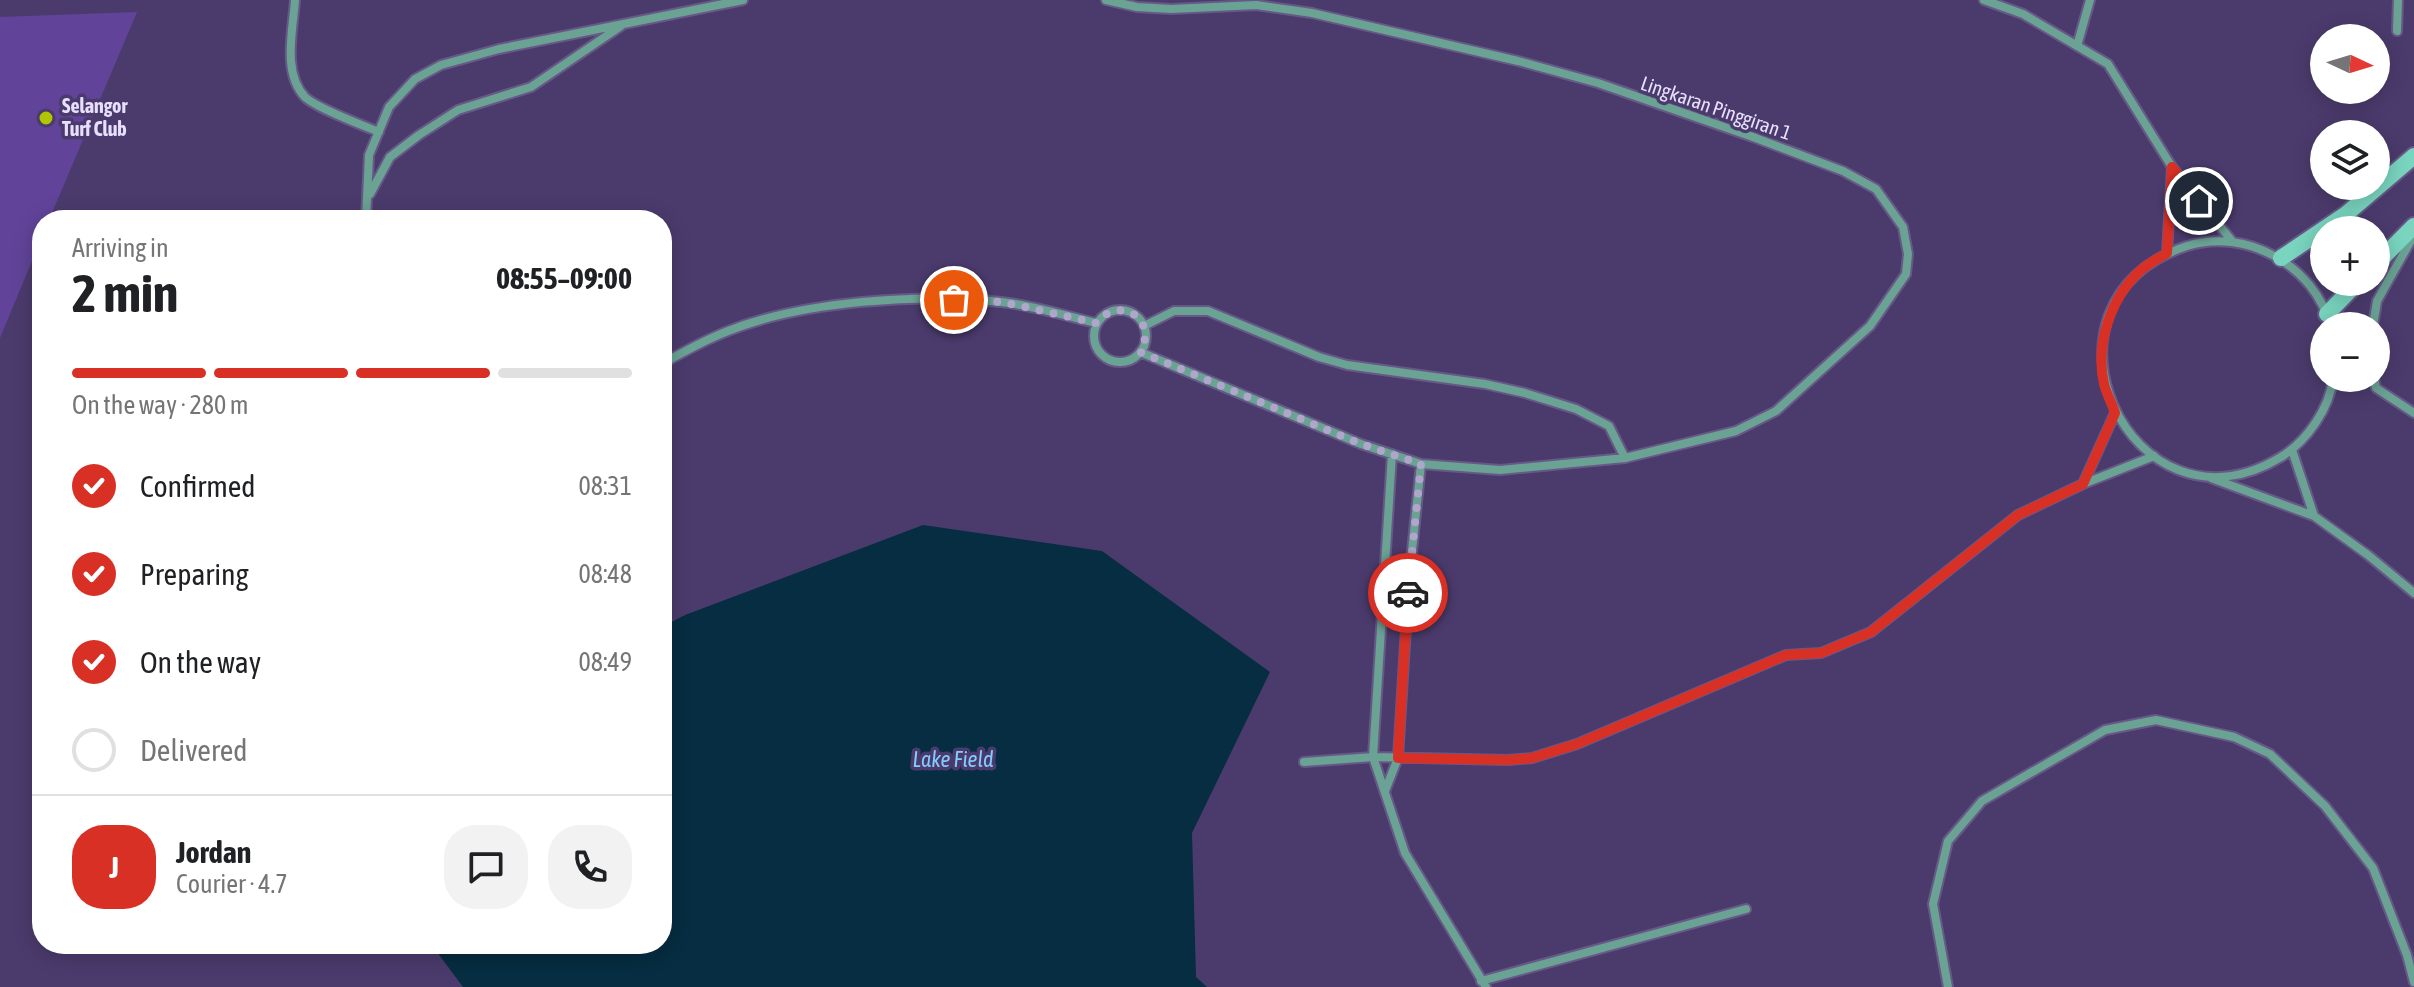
<!DOCTYPE html>
<meta charset="utf-8">
<style>
body{margin:0;font-family:"Asap Condensed",sans-serif;background:#f2f2f2;color:#202124;height:100vh;display:flex;flex-direction:column;font-size:30px;white-space:nowrap}
*{box-sizing:border-box;margin:0}
p{font-size:26px;color:#757577}
.icon{flex:none;width:44px;height:44px;fill:none;stroke:currentColor;stroke-width:2;stroke-linecap:round;stroke-linejoin:round}
.map{position:relative;flex:1;overflow:hidden}
.sheet{position:absolute;left:32px;top:210px;width:640px;height:744px;display:flex;flex-direction:column;background:#fff;border-radius:32px;box-shadow:0 4px 20px #0003}
.sheet>*{flex:none}
.needle{width:52px;rotate:94deg}
.tools{position:absolute;left:2310px;top:24px;display:grid;gap:16px}
.tools a{display:grid;place-items:center;width:80px;height:80px;border-radius:50%;background:#fff;box-shadow:0 4px 20px #0003;font-size:40px}
.pin{position:absolute;display:grid;place-items:center;width:68px;height:68px;color:#fff;margin:-34px;border:4px solid #fff;border-radius:50%;box-shadow:0 2px 8px #0007}
.courier{position:absolute;display:grid;place-items:center;width:80px;height:80px;margin:-40px;border:6px solid #d93025;border-radius:50%;background:#fff;color:#222;box-shadow:0 2px 10px #0007}
.overview em{font-style:normal;font-weight:700}
.overview div{display:flex;flex-direction:column-reverse}
.overview{display:flex;align-items:center;justify-content:space-between;height:136px;padding:0 40px}
h1{font-size:52px;font-weight:700;line-height:60px}
.bar{display:grid;grid-template-columns:repeat(4,1fr);gap:12px 8px;align-content:center;height:96px;padding:0 40px}
.bar i{height:10px;border-radius:6px;background:#e0e0e0}
.bar .on{background:#d93025}
.bar p{grid-column:span 4}
.line{display:flex;align-items:center;gap:20px;padding:0 40px;border-top:2px solid #e0e0e0}
.line div{flex:1}
.round{display:grid;place-items:center;flex:none;width:84px;height:84px;border-radius:32px;background:#f2f2f2}
ol{padding:0 40px;list-style:none}
li{display:flex;align-items:center;gap:24px;height:88px}
li p{margin-inline-start:auto}
li .icon{padding:8px;border-radius:50%;background:#d93025;color:#fff;stroke-width:4}
li:last-child{color:#757577}
li i{width:44px;height:44px;border:4px solid #e0e0e0;border-radius:50%}
.map>svg:first-child{display:block}
.green{fill:#614499}
.water{fill:#062d41}
.lines{fill:none;stroke-linecap:round;stroke-linejoin:round}
.street-casing{stroke:#675987;stroke-width:12}
.secondary-casing{stroke:#675987;stroke-width:20}
.street{stroke:#6aa294;stroke-width:8}
.secondary{stroke:#79d5bf;stroke-width:16}
.done{stroke:#b0a6cb;stroke-width:8;stroke-dasharray:0 14.4}
.route{stroke:#d93025;stroke-width:10}
.poi-dot{fill:#b1c500;stroke:#4b3b6d;stroke-width:3}
.labels{text-anchor:middle;stroke-width:7;stroke-linejoin:round;paint-order:stroke}
.poi-label{font-size:20px;font-weight:bold;fill:#e7dffd;stroke:#4b3b6d;text-anchor:start}
.street-label{font-size:20px;fill:#e7dffd;stroke:#4b3b6d}
.water-label{font-size:22px;font-style:italic;fill:#81cdfd;stroke:#4b3b6d}
</style>
<div class="map">
<svg width="2414" height="987" viewBox="0 0 2414 987">
<rect width="100%" height="100%" fill="#4b3b6d"/>
<path class="green" d="M137 12 49 220H42V237L0 338V17Z"/>
<path class="water" d="M923 525 1102 551 1270 672 1192 833 1196 977 1207 987H463L434 948V944H662V627L685 615Z"/>
<g class="lines">
<defs>
<path id="street" d="M295 0C293 30 282 73 305 97 316 108 362 125 379 132
M1106 0 1137 7 1171 9 1256 5 1312 13 1518 61 1598 83 1753 137 1843 171 1876 189 1903 227 1908 254 1906 274 1870 326 1776 411 1736 431 1625 458 1500 470 1421 464 1361 444 1140 352
M1984 0 2023 14 2108 64 2172 167 2232 241
M2397 31 2398 0
M2077 46 2090 0
M370 194 390 157 419 135 458 110 531 87 621 26
M366 220 369 155 389 107 415 79 441 65 499 49 743 0
M2167 253 2172 168
M1094 336a26 26 0 1 1 52 0a26 26 0 1 1-52 0Z
M1144 326 1174 311H1208L1319 357 1347 365 1485 384 1525 393 1576 409 1609 426 1625 458
M2330 326C2316 266 2245 227 2187 246 2017 302 2131 548 2281 457 2307 441 2330 408 2333 378
M2373 326 2377 301 2414 235
M662 364C683 352 705 340 728 331 803 301 921 293 1001 302 1033 305 1065 316 1096 323
M2374 378 2376 388 2414 413
M2292 450 2314 516
M1392 454 1373 757 1405 853 1486 987
M2211 478 2314 516 2368 555 2414 593
M2083 484 2115 413
M1304 762 1373 757 1508 760 1532 758 1577 744 1786 655 1821 653 1871 632 2018 515 2083 484 2154 456
M1385 791 1398 758 1409 580 1421 464
M1481 981 1746 909
M1948 987 1933 904 1948 841 1982 801 2105 730 2156 720 2234 737 2270 754 2325 806 2373 868 2407 955 2414 982"/>
<path id="secondary" d="M2281 258 2345 215 2414 156
M2376 264 2414 226
M2327 314 2358 282"/>
</defs>
<use href="#street" class="street-casing"/>
<use href="#secondary" class="secondary-casing"/>
<use href="#street" class="street"/>
<use href="#secondary" class="secondary"/>
</g>
<g class="lines">
<path class="done" d="M954 300 1003 302 1096 323C1120 294 1159 320 1140 352L1361 444 1421 464 1408 593"/>
<path class="route" d="M1408 593 1398 758 1508 760 1532 758 1577 744 1786 655 1821 653 1871 632 2018 515 2083 484 2115 413C2112 403 2106 393 2104 384 2095 344 2111 297 2141 270 2149 263 2159 258 2167 253L2172 167 2199 201"/>
</g>
<circle class="poi-dot" cx="46" cy="118" r="8"/>
<g class="labels">
<g class="poi-label">
<text x="62" y="113">Selangor<tspan x="62" dy="23">Turf Club</tspan></text>
</g>
<g class="street-label">
<text transform="translate(1716 108) rotate(19)" y="7">Lingkaran Pinggiran 1</text>
</g>
<g class="water-label">
<text x="953" y="767">Lake Field</text>
</g>
</g>
</svg>
<div class="tools">
<a><svg class="needle" viewBox="-14 -14 28 28"><path d="M0-13l5 13h-10z" fill="#e53935"/><path d="M0 13l5-13h-10z" fill="#757577"/></svg></a>
<a><svg class="icon" aria-label="layers" viewBox="0 0 24 24"><path d="M12 4l9 5-9 5-9-5zM3 14l9 5 9-5"/></svg></a>
<a>+</a>
<a>−</a>
</div>
<div class="pin" style="left:954px;top:300px;background:#ea580c"><svg class="icon" aria-label="bag" viewBox="0 0 24 24"><path d="M5 8h14l-1 12H6zM9 8a3 3 0 0 1 6 0"/></svg></div>
<div class="pin" style="left:2199px;top:201px;background:#1f2937"><svg class="icon" aria-label="home" viewBox="0 0 24 24"><path d="M3 11l9-7 9 7M6 9v11h12V9"/></svg></div>
<div class="courier" style="left:1408px;top:593px"><svg class="icon" aria-label="car" viewBox="0 0 24 24"><path d="M5 17H2v-5l4-1 3-4h7l3 4 3 1v5h-3M9 17h6M6 11h13"/><circle cx="7" cy="17" r="2"/><circle cx="17" cy="17" r="2"/></svg></div>
<section class="sheet">
<div class="overview"><div><h1>2 min</h1><p>Arriving in</p></div><em>08:55–09:00</em></div>
<div class="bar"><i class="on"></i><i class="on"></i><i class="on"></i><i></i><p>On the way · 280 m</p></div>
<ol>
<li><svg class="icon" aria-label="check" viewBox="0 0 24 24"><path d="M5 12l5 5 9-10"/></svg>Confirmed<p>08:31</p></li>
<li><svg class="icon" aria-label="check" viewBox="0 0 24 24"><path d="M5 12l5 5 9-10"/></svg>Preparing<p>08:48</p></li>
<li><svg class="icon" aria-label="check" viewBox="0 0 24 24"><path d="M5 12l5 5 9-10"/></svg>On the way<p>08:49</p></li>
<li><i></i>Delivered</li>
</ol>
<div class="line" style="height:144px"><b class="round" style="background:#d93025;color:#fff">J</b><div><b>Jordan</b><p>Courier · 4.7</p></div><a class="round"><svg class="icon" aria-label="chat" viewBox="0 0 24 24"><path d="M4 5h16v11H9l-5 4z"/></svg></a><a class="round"><svg class="icon" aria-label="phone" viewBox="0 0 24 24"><path d="M5 4h4l2 5-3 2q2 4 5 5l2-3 5 2v4C11 20 4 13 5 4z"/></svg></a></div>
</section>
</div>
